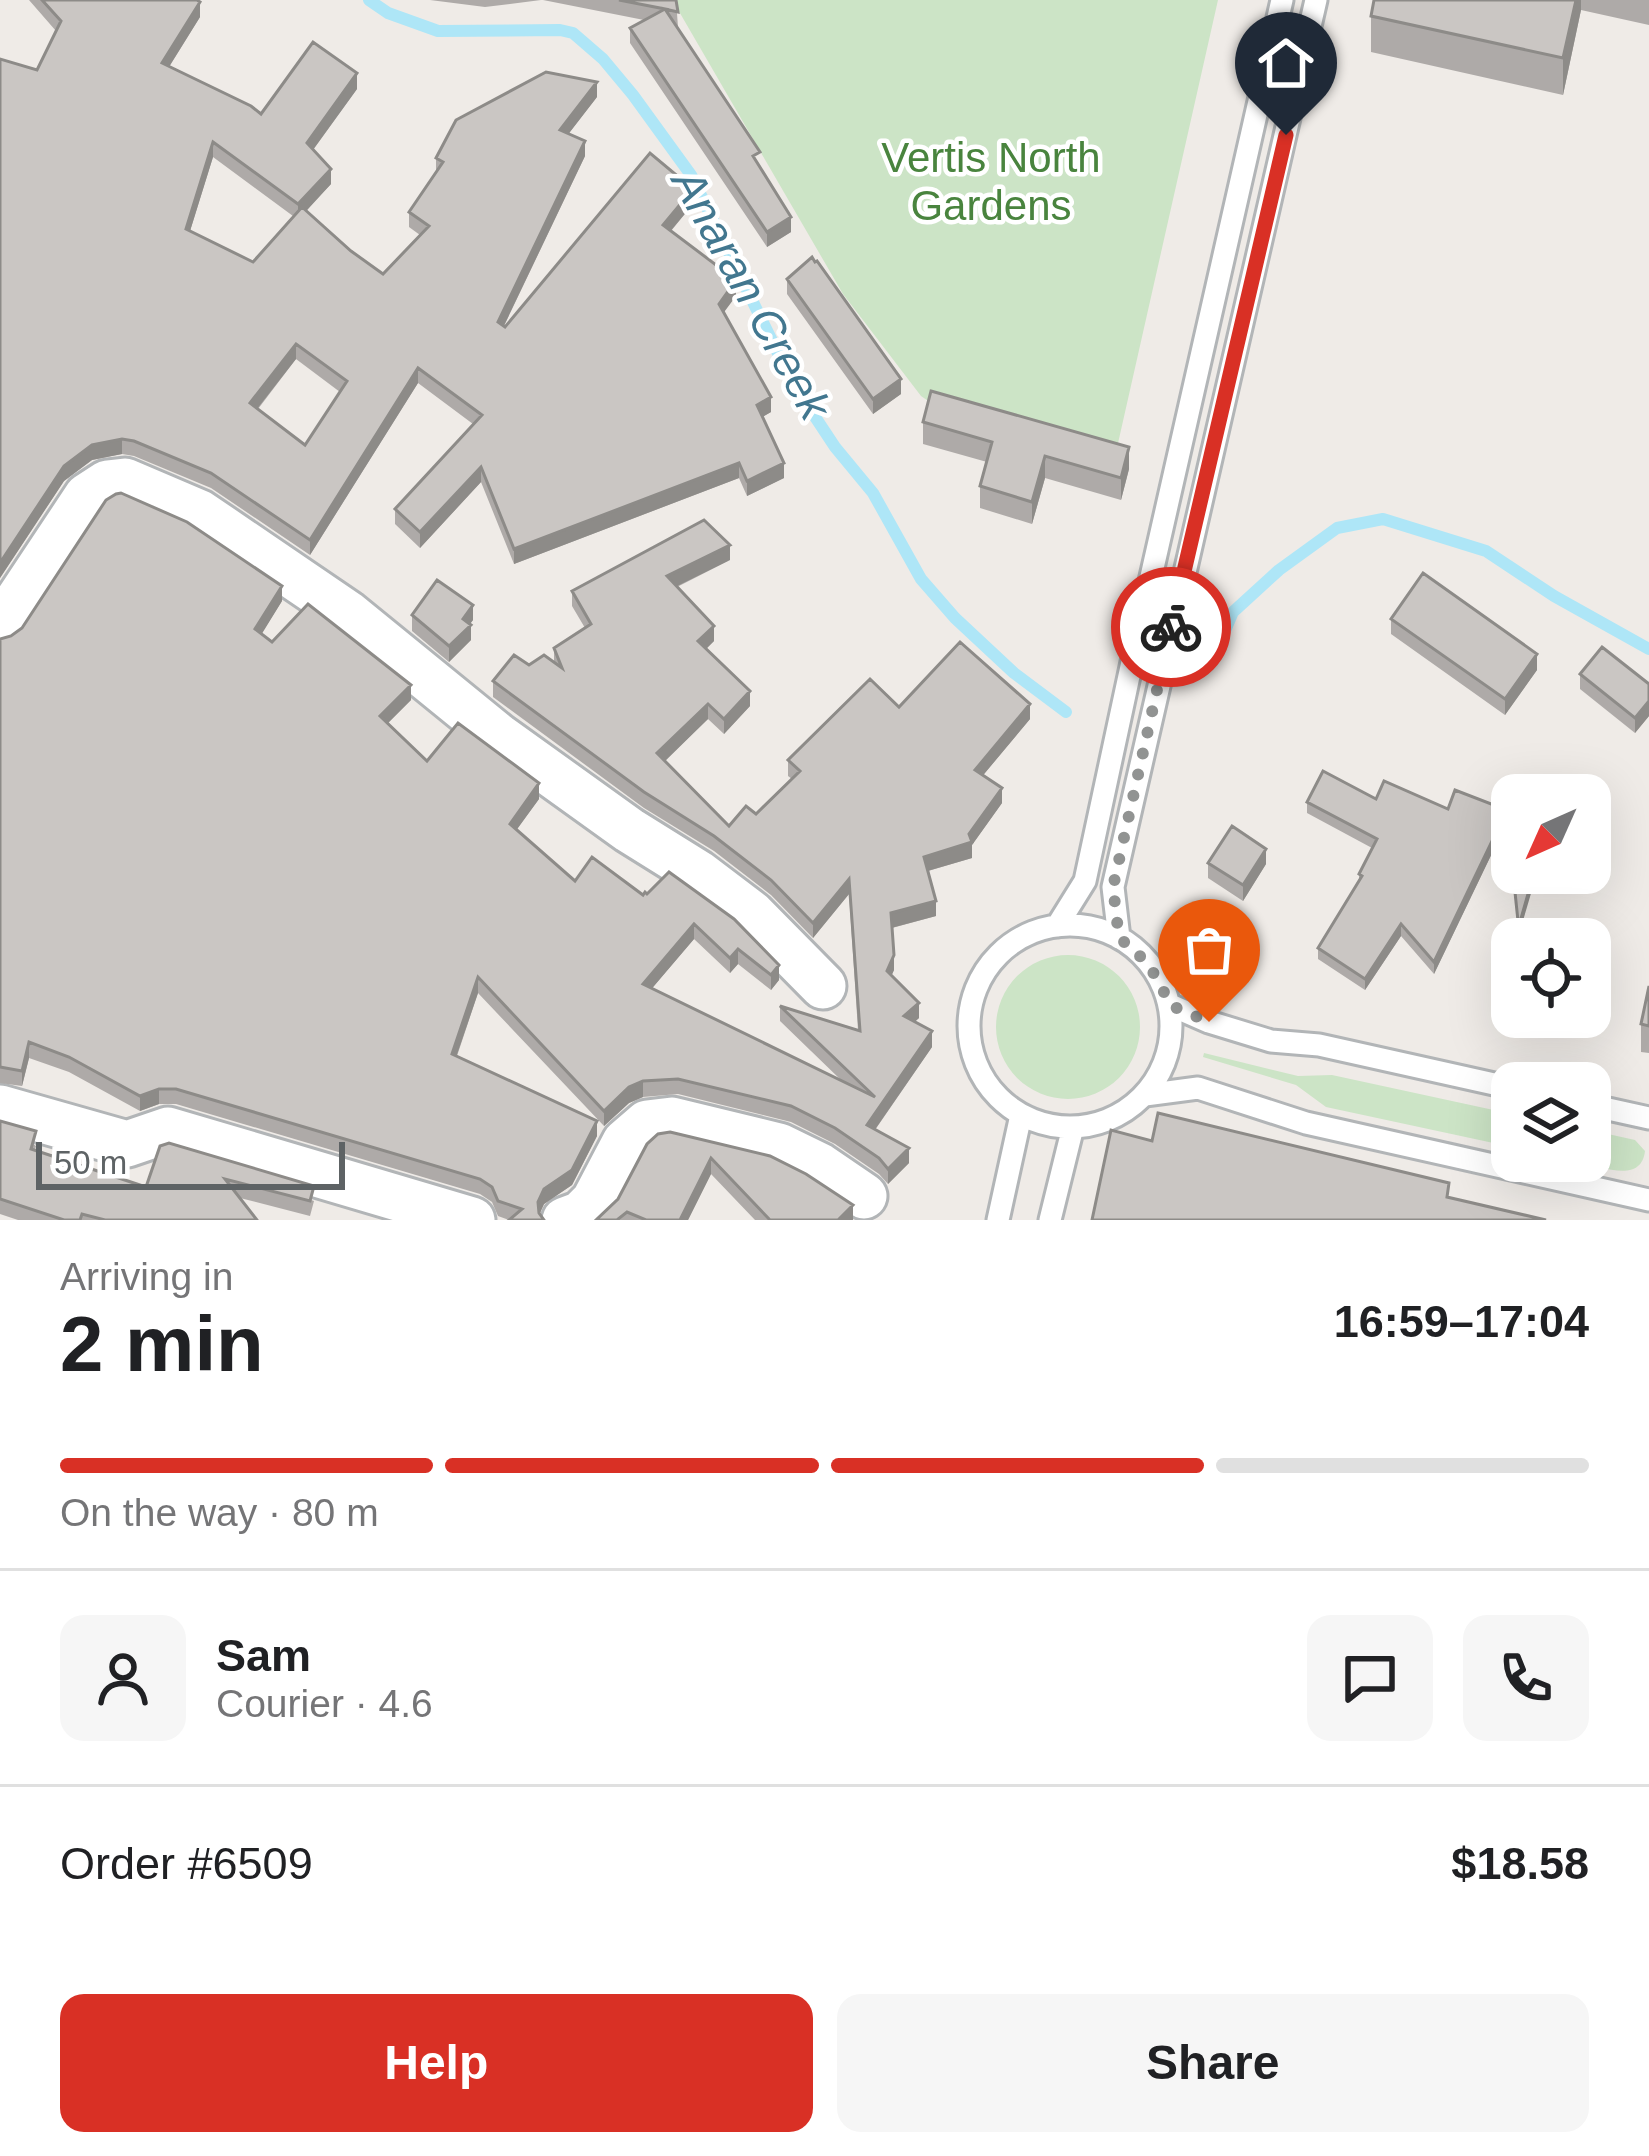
<!DOCTYPE html>
<meta charset="utf-8">
<style>
body{margin:0;font-family:Arial,sans-serif;background:#f6f6f6;color:#202124;height:100vh;display:flex;flex-direction:column;font-size:45px;white-space:nowrap}
*{box-sizing:border-box;margin:0}
p{font-size:39px;color:#757577}
.icon{flex:none;width:66px;height:66px;fill:none;stroke:currentColor;stroke-width:2;stroke-linecap:round;stroke-linejoin:round}
.map{position:relative;height:1220px;overflow:hidden}
.sheet{display:flex;flex-direction:column;background:#fff;flex:1}
.sheet>*{flex:none}
.needle{width:78px;rotate:225deg}
.controls{position:absolute;left:1491px;top:774px;display:grid;gap:24px}
.controls a{display:grid;place-items:center;width:120px;height:120px;border-radius:24px;background:#fff;box-shadow:0 12px 48px #0002;font-size:60px}
.scale{position:absolute;left:36px;bottom:30px;width:309px;box-sizing:border-box;padding-left:12px;border:6px solid #5e6365;border-top:0;font-size:33px;line-height:42px;white-space:nowrap;color:#5e6365;-webkit-text-stroke:9px #fff;paint-order:stroke}
.pin{position:absolute;display:grid;place-items:center;width:102px;height:102px;color:#fff;margin:-123px -51px;border-radius:50% 50% 50% 0;rotate:-45deg;box-shadow:0 0 12px #0007}
.pin .icon{rotate:45deg}
.courier{position:absolute;display:grid;place-items:center;width:120px;height:120px;margin:-60px;border:9px solid #d93025;border-radius:50%;background:#fff;color:#222;box-shadow:0 3px 15px #0007}
.summary em{font-style:normal;font-weight:700}
.summary div{display:flex;flex-direction:column-reverse}
.summary{display:flex;align-items:center;justify-content:space-between;height:204px;padding:0 60px}
h1{font-size:78px;font-weight:700;line-height:90px}
.bar{display:grid;grid-template-columns:repeat(4,1fr);gap:18px 12px;align-content:center;height:144px;padding:0 60px}
.bar i{height:15px;border-radius:9px;background:#e0e0e0}
.bar .on{background:#d93025}
.bar p{grid-column:span 4}
.line{display:flex;align-items:center;gap:30px;padding:0 60px;border-top:3px solid #e0e0e0}
.line div{flex:1}
.round{display:grid;place-items:center;flex:none;width:126px;height:126px;border-radius:24px;background:#f6f6f6}
.action{display:flex;gap:24px;margin-top:auto;padding:24px 60px}
.action a{flex:1;height:138px;border-radius:24px;background:#d93025;color:#fff;font-size:48px;font-weight:700;line-height:138px;text-align:center}
.action a+a{background:#f6f6f6;color:#202124}
.map>svg:first-child{display:block}
.green{fill:#cce4c6}
.lines{fill:none;stroke-linecap:round;stroke-linejoin:round}
.stream{stroke:#aee6f7;stroke-width:12}
.service-casing{stroke:#b2b5b7;stroke-width:27}
.minor-casing{stroke:#b2b5b7;stroke-width:51}
.service{stroke:#fff;stroke-width:21}
.minor{stroke:#fff;stroke-width:45}
.wall{fill:#aeaaa8;fill-rule:evenodd}
.shaded-wall{fill:#8d8b88}
.building{fill:#cac6c3;stroke:#8d8b88;stroke-width:3;fill-rule:evenodd}
.done{stroke:#919392;stroke-width:12;stroke-dasharray:0 21.6}
.route{stroke:#d93025;stroke-width:15}
.labels{text-anchor:middle;stroke-width:9;stroke-linejoin:round;paint-order:stroke}
.park-label{font-size:42px;fill:#49843e;stroke:#fff}
.water-label{font-size:45px;font-style:italic;fill:#42778f;stroke:#fff}
</style>
<div class="map">
<svg width="1649" height="1220" viewBox="0 0 1649 1220">
<rect width="100%" height="100%" fill="#efebe7"/>
<path class="green" d="M675 0H1218L1114 461 950 416 921 396 843 294 677 8Z
M996 1027a72 72 0 1 1 144 0a72 72 0 1 1-144 0Z
M1204 1053 1298 1076 1332 1075 1512 1114V1147L1326 1107 1296 1085 1203 1057Z
M1590 1130 1635 1140 1645 1151C1641 1185 1601 1166 1577 1161H1590Z"/>
<g class="lines">
<path class="stream" d="M369 0 388 13 438 31 560 30 573 33 603 59 633 95 691 175 792 382 835 447 873 493 921 579 955 618 1014 673 1066 712
M1213 659 1233 612 1279 570 1337 528 1383 519 1486 551 1554 596 1649 649"/>
<defs>
<path id="service" d="M969 1026a101 101 0 1 1 202 0a101 101 0 1 1-202 0Z
M1057 926 1085 881 1138 634 1282 0
M1119 938 1113 887 1316 0
M1170 1005 1209 1022 1271 1041 1319 1045 1512 1088
M1145 1095 1198 1088 1306 1123 1649 1200
M1590 1105 1649 1118
M998 1220 1021 1115
M1050 1220 1073 1127"/>
<path id="minor" d="M0 627 87 496 107 483 125 481 200 513 347 613 498 736 629 830 698 873 752 914 823 986
M0 1108 127 1144 168 1130 472 1220
M565 1220 581 1214 594 1201 625 1142 647 1123 672 1120 779 1146 820 1166 864 1196"/>
</defs>
<use href="#service" class="service-casing"/>
<use href="#minor" class="minor-casing"/>
<use href="#service" class="service"/>
<use href="#minor" class="minor"/>
</g>
<path class="wall" d="M29 0H197L200 17 169 67 261 114 357 89 313 150 331 184 306 210 351 251 383 274 420 235 409 227V212L436 172V158L597 97 568 134 585 156 504 326 505 327 693 204 671 231 736 296 723 312 771 412 762 417 784 478 747 496 739 478 514 564 481 482 420 548 395 524V509L473 424 418 383 310 555 211 488 134 456 122 454 92 460 64 481 0 578V59L37 70 56 31ZM213 157 293 216 253 262 190 231ZM296 359 340 392 305 445 258 409Z
M430 0H541L485 7Z
M543 0H676L678 27 760 167 791 232 767 247 630 43V28L644 20Z
M1374 0H1649V25L1581 10 1563 95 1371 52V16Z
M787 279 901 394 873 414 787 294Z
M923 422 1129 469 1121 500 1045 478 1032 524 980 508V486L987 462 923 444Z
M730 560 677 587 714 641 706 649 750 706 724 734 708 719 664 761 729 826 756 814 792 779 788 776V760L899 707 1030 719 983 775 1002 803 972 845V858L928 871 936 916 892 928 894 970 891 976 919 1018 914 1022 932 1047 875 1130 909 1163 888 1184 879 1174 835 1144 791 1122 678 1094 643 1097 629 1103 604 1126 478 993 457 1056 597 1136 572 1185 544 1204 540 1213 509 1220 498 1216 492 1202 480 1194 176 1104H159L140 1111 69 1072 29 1058 22 1086 0 1083V639L282 601 261 634 272 642 411 700 388 723 427 761 539 799 516 830 575 881 647 894 669 872 779 980 771 990 738 964 730 973 694 939 652 988 842 1081 780 1021V1006L858 1030 849 894 813 938 771 895 714 851 644 808 493 697V681L529 665 554 662V648L585 628 572 606V591Z
M412 615 473 620 470 624 471 640 449 662 412 631Z
M1391 619 1537 670 1505 715 1391 634Z
M1580 674 1649 684V716L1635 733 1580 689Z
M1376 799 1448 809 1507 822 1434 974 1401 936 1365 990 1318 959V948L1359 880V874L1372 848 1307 813V802Z
M1208 863 1266 864 1243 901 1208 878Z
M1649 986V1053L1641 1052V1024Z
M0 1121 36 1146 35 1150 146 1187 160 1146 314 1201 310 1216 240 1198 257 1220H18L0 1214Z
M658 1134 853 1220H755L711 1174 688 1220H596L618 1199Z"/>
<path class="shaded-wall" d="M1576 0H1581V10L1563 95V58Z
M200 2V17L162 78V63Z
M357 73V89L307 158V143Z
M597 82V97L560 145V130Z
M585 141V156L498 338V322Z
M213 142V157L186 244V229Z
M331 169V184L298 220V204Z
M693 189V204L663 240V225Z
M791 217V232L767 247V232Z
M736 280V296L719 319V304Z
M296 344V359L250 418V403Z
M418 368V383L310 555V540Z
M901 379V394L873 414V399Z
M771 397V412L757 420V405Z
M122 439V454L92 460 64 481 0 578V563L64 466 92 445Z
M1129 447V469L1121 500V478Z
M1045 456V478L1032 524V502Z
M739 463V478L514 564V549Z
M784 463V478L747 496V481Z
M481 467V482L420 548V532Z
M730 545V560L667 591V576Z
M282 586V601L255 645V629Z
M473 605V620L466 629 471 625V640L449 662V646L463 619Z
M714 626V641L698 657V641Z
M1537 654V670L1505 715V699Z
M411 685V700L380 731V716Z
M750 691V706L724 734V719Z
M1649 701V716L1635 733V718Z
M708 704V719L657 769V753Z
M1030 704V719L975 785V770Z
M539 783V799L510 839V824Z
M1002 788V803L972 845V858L924 872V857L969 834Z
M1507 810V822L1434 974V962Z
M1266 849V864L1243 901V885Z
M1534 873H1537L1520 931V922Z
M849 879V894L813 938V923Z
M936 901V916L891 928V913Z
M694 924V939L643 999V984Z
M1401 924V936L1365 990V979Z
M738 949V964L730 973V958Z
M894 955V970L887 986V971Z
M779 965V980L771 990V975Z
M478 977V993L452 1069V1054Z
M919 1003V1018L904 1032V1016Z
M932 1031V1047L867 1141V1125Z
M29 1042V1058L22 1086V1071Z
M643 1081V1097L629 1103 604 1126V1111L629 1087Z
M159 1089V1104L140 1111V1096Z
M597 1121V1136L572 1185 544 1204 538 1217V1202L544 1189Z
M909 1148V1163L888 1184V1169Z
M711 1158V1174L688 1220H680Z
M853 1205V1220H838Z"/>
<path class="building" d="M42 0H197L200 2 162 63 251 106 261 114 313 42 357 73 307 143 331 169 298 204 213 142 186 229 253 262 302 207 351 251 383 274 429 226 409 212 443 162 436 158 456 120 546 72 597 82 560 130 585 141 498 322 505 327 650 153 693 189 663 225 736 280 719 304 771 397 757 405 784 463 747 481 739 463 514 549 481 467 420 532 395 509 482 415 418 368 310 540 211 473 134 441 122 439 92 445 64 466 0 563V59L37 70 61 21ZM296 344 347 381 305 445 250 403Z
M619 0H676L678 12 665 9 760 152 753 156 791 217 767 232 630 28 665 9Z
M1374 0H1576L1563 58 1371 16Z
M812 257 815 262 817 261 901 379 873 399 787 279Z
M931 391 1129 447 1121 478 1045 456 1032 502 980 486 992 442 923 422Z
M121 493 187 522 282 586 255 629 272 642 308 604 411 685 380 716 427 761 458 723 539 783 510 824 575 881 592 857 643 895 645 892 647 894 669 872 734 919 779 965 771 975 738 949 730 958 694 924 643 984 875 1097 780 1006 860 1031 849 879 813 923 771 880 714 836 644 792 493 681 514 655 529 665 544 655 562 668 554 648 591 624 572 591 704 520 730 545 667 576 714 626 698 641 750 691 724 719 708 704 657 753 729 826 746 806 756 814 800 771 788 760 870 679 899 707 960 642 1030 704 975 770 1002 788 969 834 972 842 924 857 936 901 891 913 894 955 887 971 919 1003 904 1016 932 1031 867 1125 909 1148 888 1169 879 1158 835 1128 791 1106 678 1079 643 1081 629 1087 604 1111 478 977 452 1054 597 1121 572 1170 544 1189 538 1202 539 1213 544 1220H509L522 1209 498 1201 492 1187 480 1179 176 1089H159L140 1096 69 1057 29 1042 22 1071 0 1067V639L11 636 22 628 106 500 116 494Z
M1423 573 1537 654 1505 699 1391 619Z
M437 580 473 605 463 619 471 625 449 646 412 615Z
M1602 647 1649 684V701L1635 718 1580 674Z
M1323 771 1376 799 1384 781 1448 809 1455 790 1507 810 1434 962 1401 924 1365 979 1318 948 1362 876 1359 874 1377 839 1307 802Z
M1508 820 1512 821V862Z
M1232 826 1266 849 1243 885 1208 863Z
M1513 873H1534L1520 922 1518 921Z
M1649 986V1026L1641 1024Z
M1158 1113 1449 1183 1447 1197 1546 1220H1092L1111 1130 1152 1141Z
M0 1121 36 1131 31 1149 146 1187 160 1146 169 1143 314 1186 310 1201 225 1179 257 1220H105L82 1214 80 1220H64L0 1199Z
M670 1132 770 1156 806 1174 853 1205 838 1220H770L711 1158 680 1220H646L627 1212 617 1220H596L618 1199 647 1144 658 1134Z"/>
<g class="lines">
<path class="done" d="M1171 627 1113 887 1119 938C1147 959 1156 974 1170 1005L1209 1022"/>
<path class="route" d="M1171 627 1286 135"/>
</g>
<g class="labels">
<g class="park-label">
<text x="991" y="172">Vertis North<tspan x="991" dy="48">Gardens</tspan></text>
</g>
<g class="water-label">
<text transform="translate(752 294) rotate(61)" y="16">Anaran Creek</text>
</g>
</g>
</svg>
<div class="controls">
<a><svg class="needle" viewBox="-14 -14 28 28"><path d="M0-13l5 13h-10z" fill="#e53935"/><path d="M0 13l5-13h-10z" fill="#757577"/></svg></a>
<a><svg class="icon" aria-label="locate" viewBox="0 0 24 24"><circle cx="12" cy="12" r="6"/><path d="M12 2v4M12 18v4M2 12h4M18 12h4"/></svg></a>
<a><svg class="icon" aria-label="layers" viewBox="0 0 24 24"><path d="M12 4l9 5-9 5-9-5zM3 14l9 5 9-5"/></svg></a>
</div>
<div class="scale">50 m</div>
<div class="pin" style="left:1209px;top:1022px;background:#ea580c"><svg class="icon" aria-label="bag" viewBox="0 0 24 24"><path d="M5 8h14l-1 12H6zM9 8a3 3 0 0 1 6 0"/></svg></div>
<div class="pin" style="left:1286px;top:135px;background:#1f2937"><svg class="icon" aria-label="home" viewBox="0 0 24 24"><path d="M3 11l9-7 9 7M6 9v11h12V9"/></svg></div>
<div class="courier" style="left:1171px;top:627px"><svg class="icon" aria-label="bike" viewBox="0 0 24 24"><circle cx="6" cy="16" r="4"/><circle cx="18" cy="16" r="4"/><path d="M6 16l4-8h5l3 8M10 8l3 8H6M13 5h3"/></svg></div>
</div>
<section class="sheet">
<div class="summary"><div><h1>2 min</h1><p>Arriving in</p></div><em>16:59–17:04</em></div>
<div class="bar"><i class="on"></i><i class="on"></i><i class="on"></i><i></i><p>On the way · 80 m</p></div>
<div class="line" style="height:216px"><a class="round"><svg class="icon" aria-label="person" viewBox="0 0 24 24"><circle cx="12" cy="8" r="4"/><path d="M4 21q1-7 8-7t8 7"/></svg></a><div><b>Sam</b><p>Courier · 4.6</p></div><a class="round"><svg class="icon" aria-label="chat" viewBox="0 0 24 24"><path d="M4 5h16v11H9l-5 4z"/></svg></a><a class="round"><svg class="icon" aria-label="phone" viewBox="0 0 24 24"><path d="M5 4h4l2 5-3 2q2 4 5 5l2-3 5 2v4C11 20 4 13 5 4z"/></svg></a></div>
<div class="line" style="height:156px"><div>Order #6509</div><b>$18.58</b></div>
<div class="action"><a>Help</a><a>Share</a></div>
</section>
